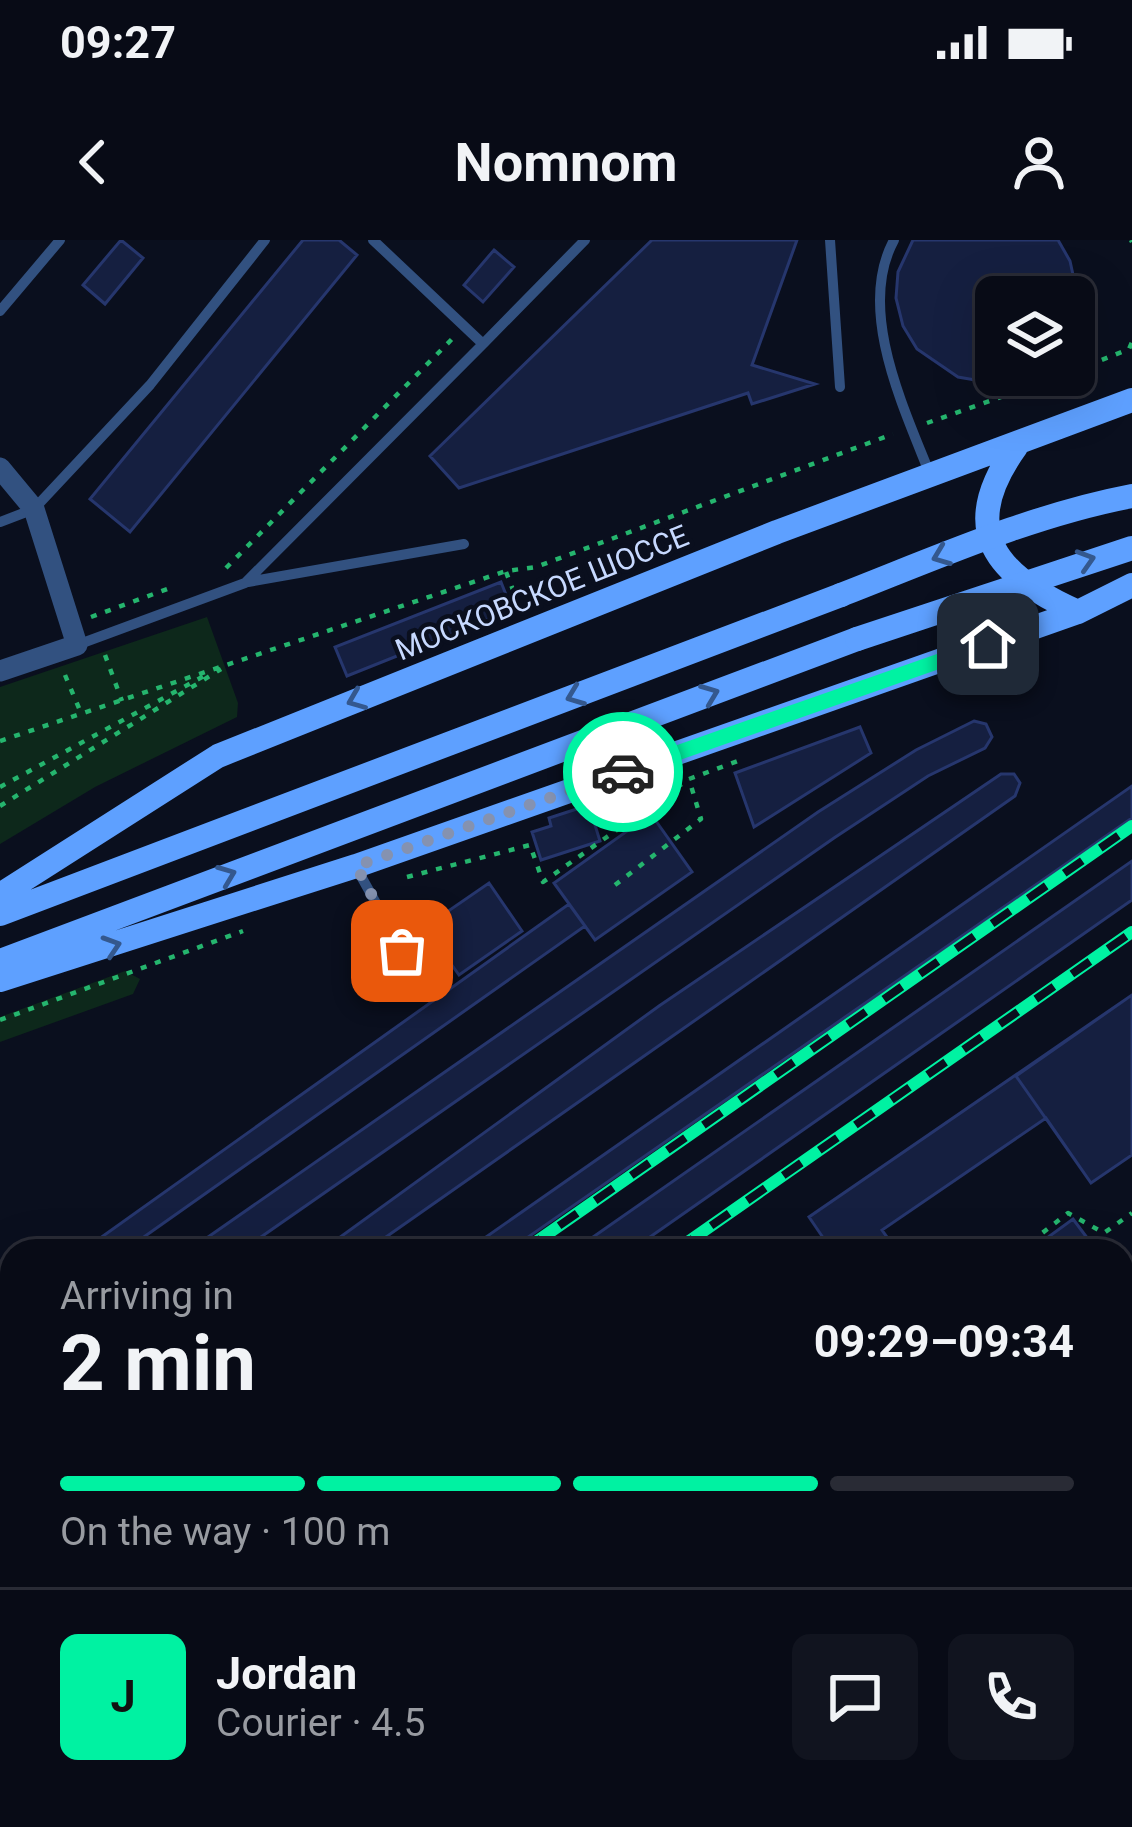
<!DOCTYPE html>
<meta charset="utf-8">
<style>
body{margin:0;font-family:Roboto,sans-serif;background:#11141f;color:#f1f3f6;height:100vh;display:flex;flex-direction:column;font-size:45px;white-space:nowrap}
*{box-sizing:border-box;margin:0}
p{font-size:39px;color:#989ba1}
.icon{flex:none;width:66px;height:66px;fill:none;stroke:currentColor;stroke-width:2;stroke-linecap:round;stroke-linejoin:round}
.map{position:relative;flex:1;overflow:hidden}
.side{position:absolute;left:0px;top:999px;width:1134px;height:588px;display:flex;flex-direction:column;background:#080b16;border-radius:36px 36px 0 0;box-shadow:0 12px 48px #0002,0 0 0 3px #292b35}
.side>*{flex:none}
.tools{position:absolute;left:975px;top:36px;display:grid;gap:24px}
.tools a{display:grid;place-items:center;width:120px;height:120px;border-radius:18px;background:#080b16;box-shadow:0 12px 48px #0002,0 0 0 3px #292b35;font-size:60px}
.pin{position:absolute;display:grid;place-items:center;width:102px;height:102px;color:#fff;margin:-51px;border-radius:24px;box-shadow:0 6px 18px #0006}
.courier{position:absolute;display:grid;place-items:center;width:120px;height:120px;margin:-60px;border:9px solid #00f2a2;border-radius:50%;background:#fff;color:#222;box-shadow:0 3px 15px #0007}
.summary em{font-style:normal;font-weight:700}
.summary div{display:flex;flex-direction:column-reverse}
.summary{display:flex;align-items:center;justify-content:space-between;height:204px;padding:0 60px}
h1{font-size:78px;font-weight:700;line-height:90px}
.bar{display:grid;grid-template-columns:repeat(4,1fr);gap:18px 12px;align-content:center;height:144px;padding:0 60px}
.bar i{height:15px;border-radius:9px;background:#292b35}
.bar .selected{background:#00f2a2}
.bar p{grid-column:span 4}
.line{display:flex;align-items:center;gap:30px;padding:0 60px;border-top:3px solid #292b35}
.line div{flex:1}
.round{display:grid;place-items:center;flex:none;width:126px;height:126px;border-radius:18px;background:#11141f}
.status{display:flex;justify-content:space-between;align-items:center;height:84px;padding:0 60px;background:#080b16;direction:ltr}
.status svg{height:33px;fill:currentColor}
header{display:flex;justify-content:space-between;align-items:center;height:156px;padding:0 60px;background:#080b16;font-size:54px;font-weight:700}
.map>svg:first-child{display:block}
.green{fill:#0d281b}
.building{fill:#151f40;stroke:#26366d;stroke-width:3}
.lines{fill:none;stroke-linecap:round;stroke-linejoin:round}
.path{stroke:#25b56e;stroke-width:4.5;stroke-dasharray:6 9;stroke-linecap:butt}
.lane{stroke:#325180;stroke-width:10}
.street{stroke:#325180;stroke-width:21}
.secondary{stroke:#5ea0ff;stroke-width:24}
.rail-casing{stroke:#00f2a2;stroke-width:12}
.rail{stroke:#0a0f1e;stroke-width:8;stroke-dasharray:22;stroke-linecap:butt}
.secondary-bridge{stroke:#5ea0ff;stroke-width:24}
.oneway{stroke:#34588e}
.done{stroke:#8592b0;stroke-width:12;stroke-dasharray:0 21.6}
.route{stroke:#00f2a2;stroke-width:15}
.labels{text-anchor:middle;stroke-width:9;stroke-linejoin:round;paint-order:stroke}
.street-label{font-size:30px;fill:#c7d9ff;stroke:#0a0f1e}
</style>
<div class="status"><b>09:27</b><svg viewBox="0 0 49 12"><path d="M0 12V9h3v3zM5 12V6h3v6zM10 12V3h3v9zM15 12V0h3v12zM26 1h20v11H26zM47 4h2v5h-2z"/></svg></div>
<header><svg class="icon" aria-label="back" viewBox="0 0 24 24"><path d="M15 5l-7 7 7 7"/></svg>Nomnom<svg class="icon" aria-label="person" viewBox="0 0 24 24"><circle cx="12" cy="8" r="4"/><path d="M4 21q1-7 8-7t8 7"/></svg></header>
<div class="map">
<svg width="1132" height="1587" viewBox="0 0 1132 1587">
<rect width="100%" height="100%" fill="#0a0f1e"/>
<path class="green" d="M207 377 238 463 237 477 95 547 0 604V447Z
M125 731 140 739 133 754 0 802V777Z"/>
<path class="building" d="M121 0 143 18 105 64 83 45Z
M303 0H339L357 15 130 292 90 259Z
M652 0H797L752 125 815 144 752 164 748 153 459 248 430 216Z
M913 0H1058L1070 21 1075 44 1074 64V57H996V135H1017L981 141 958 137 917 109 903 86 896 58 898 32Z
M494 10 514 27 483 62 464 45Z
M501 342 512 370 347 436 335 407Z
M974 481 986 484 992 497 985 508 928 536 834 598 241 1011H188L818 572 916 510Z
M860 487 871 513 754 587 735 533Z
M1001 534H1014L1020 543 1015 556 366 1011H321L659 766Z
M1132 546V578L508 1011H466Z
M632 551 638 571 595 585 600 601 541 620 532 592 551 586 549 578Z
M651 574 692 632 595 700 554 643Z
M1132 621V660L630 1011H573Z
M489 643 522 691 459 735 425 687Z
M569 664 585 686 124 1011H82Z
M1132 755V915L1091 943 1016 836Z
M1132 755V915L1091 943 1046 878 882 990 897 1011H812L826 1002 809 977Z
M1073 979 1091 1003 1080 1011H1029Z
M12 1140V1183L0 1193V1148Z
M1132 1513V1587H1118L1122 1575Z
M143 1575H235L218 1587H126Z
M321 1575H436L428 1581 433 1587H305Z"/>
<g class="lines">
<path class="path" d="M1131 0 1132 2
M1074 131 1129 109 1132 102
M927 183 1063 135
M226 328 454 97
M506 332 517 360
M91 377 170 348
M105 415 122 461
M65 435 81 473
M0 501 506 331 536 327 893 194
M0 547 204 436
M0 566 221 429
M407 637 530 605 543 642 689 539 738 521
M615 645 701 579 689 539
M0 780 243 691
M1019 1011 1068 973 1104 993 1132 973
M1122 1386 1132 1388
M1122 1476 1132 1417
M1122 1533 1128 1535
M887 1587 889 1575
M1102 1587 1104 1575"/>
<path class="lane" d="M830 0 840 147
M894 0C856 70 904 168 931 237
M0 71 60 0
M483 104 585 0
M0 282 34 269 150 145 265 0
M248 342 464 304
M77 405 245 343 483 104 373 0
M357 629 420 742
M1122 1035 1132 1028
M779 1575 786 1585 796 1587
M915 1587 917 1575"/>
<path class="street" d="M0 228 34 269 77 405 0 431"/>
<path class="secondary" d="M1016 207C956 290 996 336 1078 372
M0 655 218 516 777 292 1132 160
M0 674 841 355
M0 721 857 399
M0 740 356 626 1078 372 1132 345
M1122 1137 1132 1105
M1044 1587 1046 1575"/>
<defs>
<path id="rail" d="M523 1011 1132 586
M675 1011 1132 692
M0 1376 12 1368
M0 1482 12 1474"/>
</defs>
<use href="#rail" class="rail-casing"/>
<use href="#rail" class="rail"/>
<path class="secondary-bridge" d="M841 355C936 318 1032 275 1132 256
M857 399 1132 308"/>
</g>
<defs><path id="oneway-chevron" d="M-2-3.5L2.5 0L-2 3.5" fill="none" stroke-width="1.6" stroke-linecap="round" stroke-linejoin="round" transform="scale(3)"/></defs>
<g class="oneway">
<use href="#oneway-chevron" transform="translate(941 316) rotate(159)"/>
<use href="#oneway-chevron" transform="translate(1086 320) rotate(-17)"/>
<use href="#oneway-chevron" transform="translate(710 454) rotate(-21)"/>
<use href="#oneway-chevron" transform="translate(575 456) rotate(159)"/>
<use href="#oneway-chevron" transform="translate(356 460) rotate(158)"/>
<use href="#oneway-chevron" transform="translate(227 635) rotate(-21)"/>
<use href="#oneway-chevron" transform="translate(112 706) rotate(-18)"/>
</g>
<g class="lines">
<path class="done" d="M402 711 356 626 623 532"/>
<path class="route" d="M623 532 988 404"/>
</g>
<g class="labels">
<g class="street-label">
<text transform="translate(542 353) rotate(-22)" y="10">МОСКОВСКОЕ ШОССЕ</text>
</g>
</g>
</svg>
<div class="tools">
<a><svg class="icon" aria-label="layers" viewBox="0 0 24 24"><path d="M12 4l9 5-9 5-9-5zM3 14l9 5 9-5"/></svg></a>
</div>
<div class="pin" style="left:402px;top:711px;background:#ea580c"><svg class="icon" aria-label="bag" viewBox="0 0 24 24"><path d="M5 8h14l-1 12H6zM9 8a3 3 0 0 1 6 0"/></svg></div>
<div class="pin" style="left:988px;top:404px;background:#1f2937"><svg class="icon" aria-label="home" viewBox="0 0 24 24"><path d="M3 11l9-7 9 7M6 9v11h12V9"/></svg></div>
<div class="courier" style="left:623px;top:532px"><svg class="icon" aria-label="car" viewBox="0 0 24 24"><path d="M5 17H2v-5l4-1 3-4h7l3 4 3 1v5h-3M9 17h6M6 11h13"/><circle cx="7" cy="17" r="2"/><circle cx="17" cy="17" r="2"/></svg></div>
<section class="side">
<div class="summary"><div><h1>2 min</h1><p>Arriving in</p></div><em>09:29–09:34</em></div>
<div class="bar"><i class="selected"></i><i class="selected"></i><i class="selected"></i><i></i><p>On the way · 100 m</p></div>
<div class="line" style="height:216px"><b class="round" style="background:#00f2a2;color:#111">J</b><div><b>Jordan</b><p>Courier · 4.5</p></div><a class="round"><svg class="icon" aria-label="chat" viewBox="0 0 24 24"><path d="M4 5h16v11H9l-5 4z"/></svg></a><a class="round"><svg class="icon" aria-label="phone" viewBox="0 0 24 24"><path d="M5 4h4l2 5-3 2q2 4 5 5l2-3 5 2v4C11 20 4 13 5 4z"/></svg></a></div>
</section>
</div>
